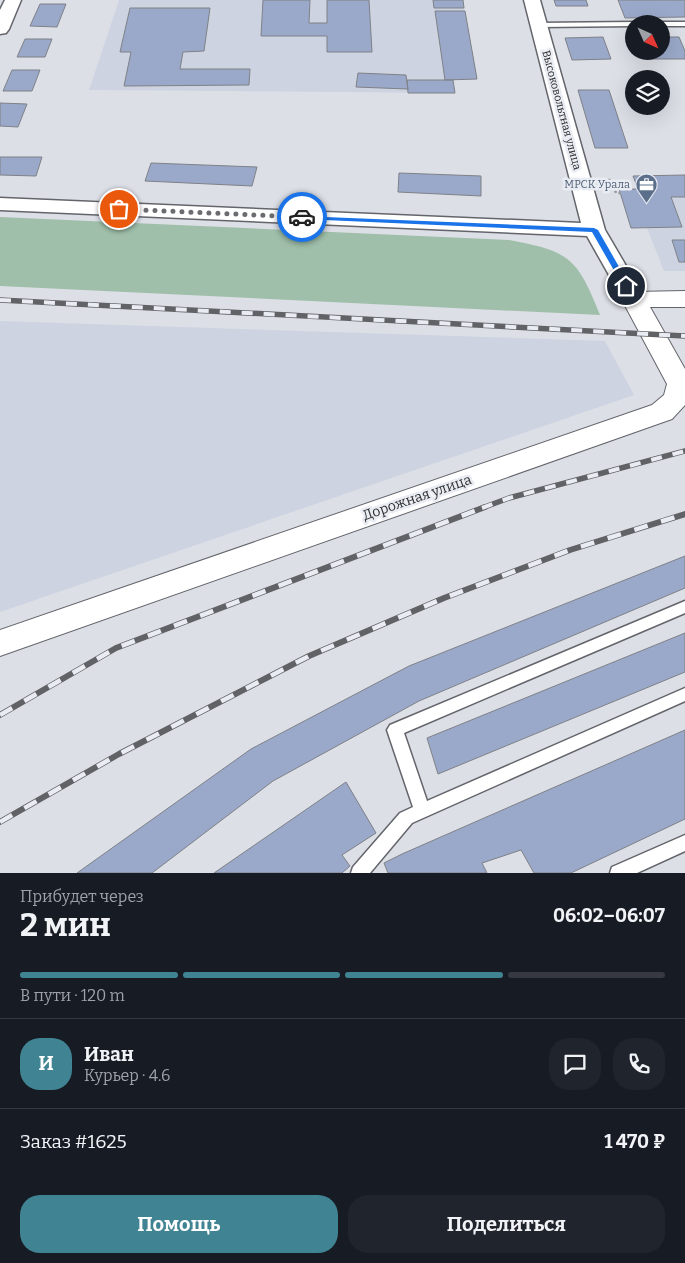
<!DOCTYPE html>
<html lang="ru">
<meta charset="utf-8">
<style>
body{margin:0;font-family:Bitter,serif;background:#20242c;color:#f1f3f6;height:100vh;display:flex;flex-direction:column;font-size:19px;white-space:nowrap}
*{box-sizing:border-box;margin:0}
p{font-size:16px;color:#9ea1a6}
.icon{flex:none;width:28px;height:28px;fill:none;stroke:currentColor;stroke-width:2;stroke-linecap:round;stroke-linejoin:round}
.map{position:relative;height:873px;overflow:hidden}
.drawer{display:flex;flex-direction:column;background:#171b24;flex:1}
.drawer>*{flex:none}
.needle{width:32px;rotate:135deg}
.tools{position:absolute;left:625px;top:15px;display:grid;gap:10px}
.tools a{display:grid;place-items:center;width:45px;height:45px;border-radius:50%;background:#171b24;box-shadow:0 5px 20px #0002;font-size:25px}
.pin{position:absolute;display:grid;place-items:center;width:42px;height:42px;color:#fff;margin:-21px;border:2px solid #fff;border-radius:50%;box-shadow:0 1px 5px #0007}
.courier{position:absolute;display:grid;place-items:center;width:50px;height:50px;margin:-25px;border:4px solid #1a73e8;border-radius:50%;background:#fff;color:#222;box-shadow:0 1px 6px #0007}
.summary em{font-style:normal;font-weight:700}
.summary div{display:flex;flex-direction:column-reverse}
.summary{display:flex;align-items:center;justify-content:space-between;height:85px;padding:0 20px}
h1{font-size:32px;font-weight:700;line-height:38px}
.bar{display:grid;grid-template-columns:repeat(4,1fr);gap:8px 5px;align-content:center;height:60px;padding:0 20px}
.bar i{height:6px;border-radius:4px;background:#363941}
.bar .current{background:#408493}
.bar p{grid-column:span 4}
.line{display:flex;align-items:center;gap:12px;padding:0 20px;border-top:1px solid #363941}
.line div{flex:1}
.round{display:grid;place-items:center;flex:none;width:52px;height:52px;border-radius:20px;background:#20242c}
.button{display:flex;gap:10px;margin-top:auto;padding:10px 20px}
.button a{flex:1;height:58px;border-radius:20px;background:#408493;color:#fff;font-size:20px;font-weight:700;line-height:58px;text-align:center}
.button a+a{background:#20242c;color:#f1f3f6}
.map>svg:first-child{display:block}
.built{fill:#cdd3e0}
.green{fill:#9fbfaa}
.building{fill:#9aa9c9;stroke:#7f8187}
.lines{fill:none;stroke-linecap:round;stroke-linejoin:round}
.service-casing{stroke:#63656b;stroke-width:3}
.minor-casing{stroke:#63656b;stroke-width:3}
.tertiary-casing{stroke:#63656b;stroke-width:2}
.path{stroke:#999ba0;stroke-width:2.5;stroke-dasharray:2.5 2.5;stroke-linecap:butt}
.service{fill:#fff;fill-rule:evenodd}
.minor{fill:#fff;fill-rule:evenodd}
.tertiary{fill:#fff;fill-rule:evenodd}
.rail-far1-casing{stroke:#606265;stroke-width:5.5}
.rail-casing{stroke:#606265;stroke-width:6}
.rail-far1{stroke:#e9ecf3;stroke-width:4;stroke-dasharray:11;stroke-linecap:butt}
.rail{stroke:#e9ecf3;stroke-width:4.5;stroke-dasharray:14;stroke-linecap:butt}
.route{fill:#1a73e8}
.done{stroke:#6a6c70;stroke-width:5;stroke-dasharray:0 9}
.labels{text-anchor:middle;stroke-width:5;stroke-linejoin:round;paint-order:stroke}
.far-street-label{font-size:11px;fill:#2d2e30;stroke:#e9ecf3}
.far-service-label{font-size:11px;fill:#4e5e75;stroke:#e9ecf3;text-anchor:end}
.street-label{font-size:14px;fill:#2d2e30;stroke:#e9ecf3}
</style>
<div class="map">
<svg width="685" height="873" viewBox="0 0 685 873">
<rect width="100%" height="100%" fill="#dcdfe6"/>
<path class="built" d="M119 0H463L477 79 453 80 455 93 89 90Z
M671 197H685V271H664L647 228 681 227Z
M0 321 605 341 634 395 0 612Z"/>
<path class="green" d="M0 217 509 240C570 251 577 258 600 315L0 286Z"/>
<path class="building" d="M263 0H310L309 23H327V0H369L372 52H327V36H261Z
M433 0H463L464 8H434Z
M554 0H586L588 6H556Z
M618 0H685V17L625 18Z
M40 4H66L57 27 30 26Z
M130 8H210L204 51 183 52 180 69H250L249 85 124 86 131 52H120Z
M435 11H465L477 79 445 80Z
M603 37 611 59 572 60 565 38Z
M661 37H679L685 51V59H648L645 51H661Z
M25 39H52L45 57H17Z
M12 70H40L32 91H3Z
M358 73 406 75 408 89 356 87Z
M407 80H453L455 93H408Z
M578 90H609L628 148H595Z
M0 103 27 104 18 127 0 126Z
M0 157H42L36 176 0 175Z
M151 163 257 167 252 186 145 181Z
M399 173 481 176V196L398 192Z
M685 175V197H671L682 227 631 228 619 189H638L633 176Z
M672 240H685V262H679Z
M685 556V588L419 701 273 781 152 873H77L251 749 409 666Z
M685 633V672L438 774 427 738Z
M685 730V819L571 873H534L521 850 482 863 487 873H388L384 863 402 854Z
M346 782 376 833 342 855 350 866 342 873H214Z"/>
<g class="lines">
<defs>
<path id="service" d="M634 22 638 24H634V26L539 27 535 25 539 23Z
M658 22H685V26H661V24H657Z
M685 601V613L404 733 427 801 685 688V701L412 823 370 873H351L353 867 400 813 413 807 387 730 390 725Z
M685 835V851L637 873H610L612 867Z"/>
<path id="minor" d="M5 0H21L9 29 6 33 0 34V10Z
M524 0H540L605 230 646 300 642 305 634 307 626 305 587 236 0 210V198L581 223Z"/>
<path id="tertiary" d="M685 291V307H650L685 369V405L672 419 0 656V630L652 405 664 395 667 384 622 300 625 295 634 292Z"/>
</defs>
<use href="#service" class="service-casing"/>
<use href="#minor" class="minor-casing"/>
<use href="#tertiary" class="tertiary-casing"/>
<path class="path" d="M603 180H612L616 193H621"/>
<use href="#service" class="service"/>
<use href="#minor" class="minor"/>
<use href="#tertiary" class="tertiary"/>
<defs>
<path id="rail-far1" d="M0 300 685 336
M482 508 509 498 685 451"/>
<path id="rail" d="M0 715 116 648 485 507
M0 822 119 754 309 656 444 598 570 550 685 514"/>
</defs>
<use href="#rail-far1" class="rail-far1-casing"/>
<use href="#rail" class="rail-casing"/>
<use href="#rail-far1" class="rail-far1"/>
<use href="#rail" class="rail"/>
</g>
<path class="route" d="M300 216 594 228 598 230 630 286 624 288 592 232 302 219H300Z"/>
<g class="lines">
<path class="done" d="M119 209 302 217"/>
</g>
<defs>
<symbol id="office-pin" viewBox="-11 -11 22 30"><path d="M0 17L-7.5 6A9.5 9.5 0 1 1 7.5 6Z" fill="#5c6f8a" stroke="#e9ecf3"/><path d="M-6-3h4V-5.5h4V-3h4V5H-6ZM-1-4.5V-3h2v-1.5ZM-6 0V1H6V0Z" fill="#fff"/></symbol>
</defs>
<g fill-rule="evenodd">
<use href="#office-pin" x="634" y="172" width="25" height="34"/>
</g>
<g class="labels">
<g class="far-street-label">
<text transform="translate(562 110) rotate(75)" y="4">Высоковольтная улица</text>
</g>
<g class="far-service-label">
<text x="630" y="188">МРСК Урала</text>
</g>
<g class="street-label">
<text transform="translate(417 497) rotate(-19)" y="5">Дорожная улица</text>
</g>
</g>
</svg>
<div class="tools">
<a><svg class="needle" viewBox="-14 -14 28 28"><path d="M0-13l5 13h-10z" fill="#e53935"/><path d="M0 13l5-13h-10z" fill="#9ea1a6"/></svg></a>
<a><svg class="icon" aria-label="layers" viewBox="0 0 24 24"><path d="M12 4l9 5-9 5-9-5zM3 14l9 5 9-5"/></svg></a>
</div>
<div class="pin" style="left:119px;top:209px;background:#ea580c"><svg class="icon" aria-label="bag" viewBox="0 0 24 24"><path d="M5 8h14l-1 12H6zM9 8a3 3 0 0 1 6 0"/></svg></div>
<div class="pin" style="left:626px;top:286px;background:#1f2937"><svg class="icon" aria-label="home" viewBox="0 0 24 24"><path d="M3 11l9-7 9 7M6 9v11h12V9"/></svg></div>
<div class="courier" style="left:302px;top:217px"><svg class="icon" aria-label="car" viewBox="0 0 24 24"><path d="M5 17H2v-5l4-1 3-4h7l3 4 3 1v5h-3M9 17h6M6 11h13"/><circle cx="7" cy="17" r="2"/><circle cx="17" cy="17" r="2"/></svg></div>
</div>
<section class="drawer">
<div class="summary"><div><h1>2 мин</h1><p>Прибудет через</p></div><em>06:02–06:07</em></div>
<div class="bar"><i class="current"></i><i class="current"></i><i class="current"></i><i></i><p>В пути · 120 m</p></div>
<div class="line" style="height:90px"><b class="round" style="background:#408493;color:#fff">И</b><div><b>Иван</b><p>Курьер · 4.6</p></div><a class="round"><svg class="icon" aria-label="chat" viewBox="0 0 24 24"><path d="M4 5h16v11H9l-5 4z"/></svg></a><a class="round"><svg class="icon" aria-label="phone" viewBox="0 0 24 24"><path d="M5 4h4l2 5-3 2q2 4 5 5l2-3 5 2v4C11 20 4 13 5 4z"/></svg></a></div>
<div class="line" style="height:65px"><div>Заказ #1625</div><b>1 470 ₽</b></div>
<div class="button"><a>Помощь</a><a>Поделиться</a></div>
</section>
